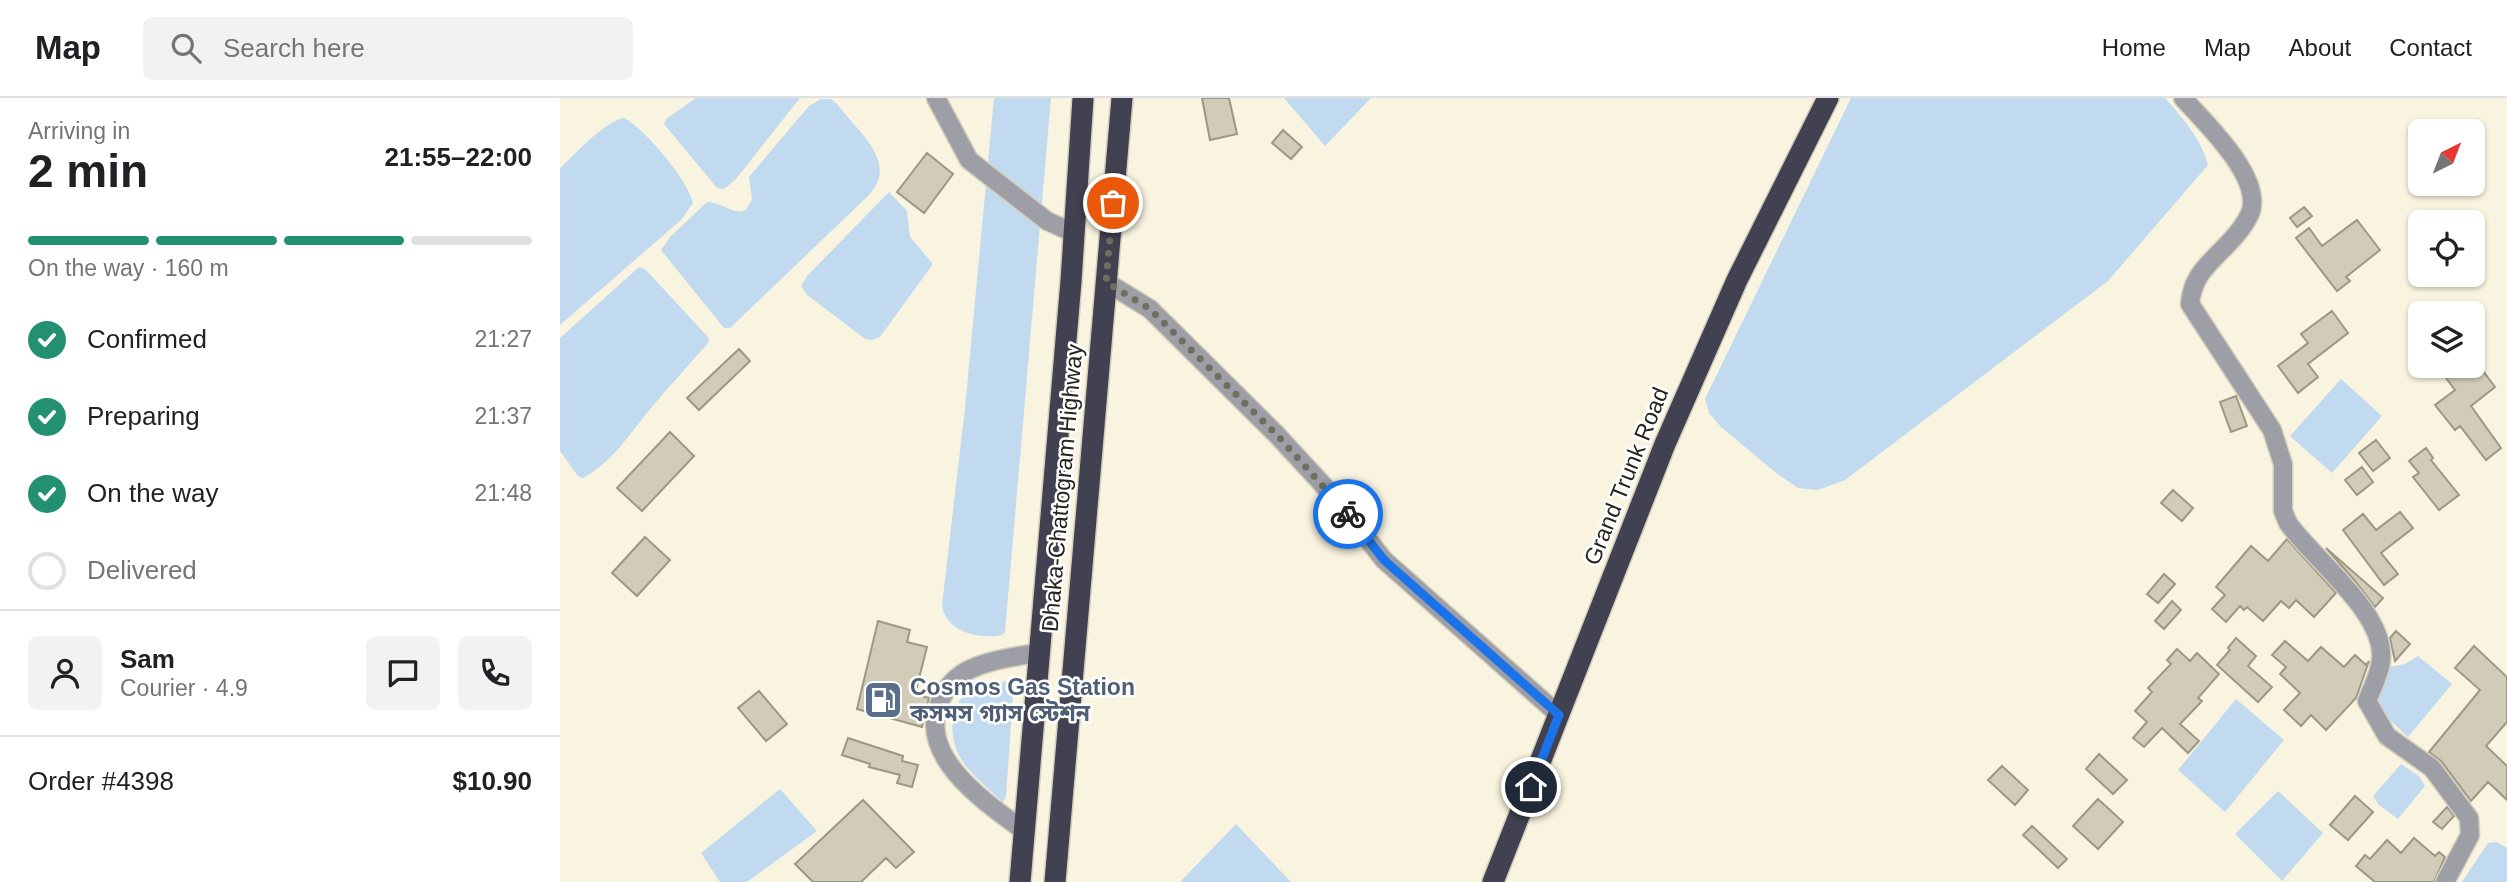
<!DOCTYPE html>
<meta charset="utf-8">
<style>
body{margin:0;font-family:Helvetica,"Noto Sans Bengali",sans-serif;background:#f2f2f2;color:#202124;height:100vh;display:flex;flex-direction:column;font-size:26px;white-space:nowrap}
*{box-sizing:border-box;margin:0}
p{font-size:23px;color:#757577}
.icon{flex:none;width:38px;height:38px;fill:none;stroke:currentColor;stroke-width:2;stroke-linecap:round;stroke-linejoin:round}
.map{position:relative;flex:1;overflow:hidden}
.side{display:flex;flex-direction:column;background:#fff;width:560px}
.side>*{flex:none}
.needle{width:46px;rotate:42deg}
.fabs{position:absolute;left:1848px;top:21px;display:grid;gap:14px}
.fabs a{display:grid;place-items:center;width:77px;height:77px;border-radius:10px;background:#fff;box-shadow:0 2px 5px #0004;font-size:35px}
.pin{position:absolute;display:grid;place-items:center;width:60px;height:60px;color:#fff;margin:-30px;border:4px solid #fff;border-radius:50%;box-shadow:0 2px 7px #0007}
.courier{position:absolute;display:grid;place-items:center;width:70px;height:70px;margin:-35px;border:5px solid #1a73e8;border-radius:50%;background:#fff;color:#222;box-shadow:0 2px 9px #0007}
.overview em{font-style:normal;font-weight:700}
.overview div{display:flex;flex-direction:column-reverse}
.overview{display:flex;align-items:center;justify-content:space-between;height:119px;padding:0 28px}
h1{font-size:46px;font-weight:700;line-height:52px}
.bar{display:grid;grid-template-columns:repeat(4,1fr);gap:10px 7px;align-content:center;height:84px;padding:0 28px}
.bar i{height:9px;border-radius:5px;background:#e0e0e0}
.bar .current{background:#239171}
.bar p{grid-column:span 4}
.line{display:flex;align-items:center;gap:18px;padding:0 28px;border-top:2px solid #e0e0e0}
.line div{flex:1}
.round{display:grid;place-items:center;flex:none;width:74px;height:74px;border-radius:10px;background:#f2f2f2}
ol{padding:0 28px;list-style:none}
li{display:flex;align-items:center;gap:21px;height:77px}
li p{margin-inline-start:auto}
li .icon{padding:7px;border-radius:50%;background:#239171;color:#fff;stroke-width:4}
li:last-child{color:#757577}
li i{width:38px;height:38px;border:4px solid #e0e0e0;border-radius:50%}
header{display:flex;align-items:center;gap:42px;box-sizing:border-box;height:98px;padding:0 35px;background:#fff;border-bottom:2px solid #e0e0e0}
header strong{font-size:33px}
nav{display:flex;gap:38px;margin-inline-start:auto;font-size:24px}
.search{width:490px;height:63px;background:#f2f2f2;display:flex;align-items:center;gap:18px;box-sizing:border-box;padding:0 24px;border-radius:10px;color:#757577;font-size:26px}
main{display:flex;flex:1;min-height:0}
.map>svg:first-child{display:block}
.water{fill:#c1daf0}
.building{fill:#d1ccb8;stroke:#9d9885;stroke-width:2}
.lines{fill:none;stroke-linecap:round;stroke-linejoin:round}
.minor-casing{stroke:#d3cfbc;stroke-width:21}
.highway-casing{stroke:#d3cfbc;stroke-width:24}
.minor{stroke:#9e9ea7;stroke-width:18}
.highway{stroke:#414151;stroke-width:21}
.done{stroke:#706d61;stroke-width:7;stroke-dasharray:0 12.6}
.route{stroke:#1a73e8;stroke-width:9}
.labels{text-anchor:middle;stroke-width:5;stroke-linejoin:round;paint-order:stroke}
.street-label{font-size:23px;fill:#26241d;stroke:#fff}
.service-label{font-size:23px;font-weight:bold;fill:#4e5e75;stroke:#fff;text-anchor:start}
</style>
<header>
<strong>Map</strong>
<div class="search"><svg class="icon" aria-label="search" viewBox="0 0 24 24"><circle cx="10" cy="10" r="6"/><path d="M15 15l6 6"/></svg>Search here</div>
<nav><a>Home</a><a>Map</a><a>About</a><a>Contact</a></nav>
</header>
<main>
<section class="side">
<div class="overview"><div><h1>2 min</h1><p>Arriving in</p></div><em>21:55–22:00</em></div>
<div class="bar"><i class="current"></i><i class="current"></i><i class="current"></i><i></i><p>On the way · 160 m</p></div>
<ol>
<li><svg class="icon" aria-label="check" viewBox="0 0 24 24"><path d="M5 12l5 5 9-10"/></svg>Confirmed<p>21:27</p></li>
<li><svg class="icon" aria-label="check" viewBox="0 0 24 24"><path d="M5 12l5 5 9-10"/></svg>Preparing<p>21:37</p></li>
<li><svg class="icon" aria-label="check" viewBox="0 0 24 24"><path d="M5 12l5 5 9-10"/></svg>On the way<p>21:48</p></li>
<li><i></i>Delivered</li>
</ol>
<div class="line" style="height:126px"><a class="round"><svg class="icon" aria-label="person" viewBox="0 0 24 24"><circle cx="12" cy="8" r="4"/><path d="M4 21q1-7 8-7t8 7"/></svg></a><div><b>Sam</b><p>Courier · 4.9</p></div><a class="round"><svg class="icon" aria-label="chat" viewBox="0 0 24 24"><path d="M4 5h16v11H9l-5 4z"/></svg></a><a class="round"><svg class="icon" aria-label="phone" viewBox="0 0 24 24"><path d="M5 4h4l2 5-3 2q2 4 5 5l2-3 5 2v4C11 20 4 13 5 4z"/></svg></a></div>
<div class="line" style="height:91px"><div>Order #4398</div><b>$10.90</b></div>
</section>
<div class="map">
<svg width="1947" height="784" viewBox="0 0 1947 784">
<rect width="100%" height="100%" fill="#f9f4df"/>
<path class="water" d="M136 0H240L176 81 164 91 157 90 104 26 106 21Z
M434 0H491L445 534 442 537C418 542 385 533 382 507L405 310Z
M724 0H811L765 48Z
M1291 0H1605C1622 19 1642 42 1648 67L1548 183 1285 382 1258 392 1238 390 1216 375 1161 329 1149 315 1145 301Z
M261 1H271L278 7C299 35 340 65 308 98L170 230H164L101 152 110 139 147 104C162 104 172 117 186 112L192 101 189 79 249 8Z
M64 20C84 30 129 83 133 105L121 122 0 227V70C16 56 43 24 64 20Z
M329 94 347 113 350 139 373 166 320 239 312 242 305 241 246 196 241 188 247 178Z
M79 169 86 172 148 239 149 244C130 266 110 287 91 310 71 334 52 365 23 380L18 378 0 353V240Z
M1781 281 1822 318 1772 375 1730 338Z
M1858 558 1892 586 1848 639 1816 609 1829 569 1845 566Z
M454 583 446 698 443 704C429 691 411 677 401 661 387 639 389 600 416 589 428 584 442 584 454 583Z
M1676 601 1724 642 1665 714 1618 672Z
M1841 666 1859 678 1865 688 1838 721 1819 707 1813 698Z
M220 691 257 733 187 784H160L141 755Z
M1718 693 1763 735 1722 783 1675 736Z
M676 726 731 784H620Z
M1936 744 1947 750V784H1902L1928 745Z"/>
<path class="building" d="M642 0H669L677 36 650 42Z
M723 32 742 49 731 61 712 45Z
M367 55 393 76 364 115 337 94Z
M1744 109 1752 118 1737 129 1730 120Z
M1797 122 1820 152 1786 179 1790 183 1777 193 1736 140 1749 130 1762 148Z
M1772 213 1788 235 1748 266 1758 279 1738 295 1718 268 1748 245 1741 236Z
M179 251 190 263 139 312 127 300Z
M1877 268H1908L1913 274 1920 269 1935 289 1911 308 1941 350 1926 362 1900 328 1895 332 1875 307 1895 292Z
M1676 298 1687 328 1671 334 1660 304Z
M110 334 134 358 82 413 57 390Z
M1816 342 1830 360 1813 373 1799 355Z
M1866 350 1873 360 1871 362 1899 397 1879 412 1853 379 1859 375 1849 363Z
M1802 369 1813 384 1797 397 1785 382Z
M1613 392 1633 410 1622 423 1601 405Z
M1840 414 1853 430 1821 455 1838 476 1824 487 1783 432 1803 416 1816 432Z
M85 439 110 462 77 498 52 475Z
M1727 441 1776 495 1754 519 1736 502 1729 510 1721 503 1703 523 1687 509 1684 512 1680 508 1666 524 1652 511 1665 497 1656 489 1691 448 1708 463Z
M1766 450 1823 500 1815 509 1795 483Z
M1604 476 1615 486 1598 505 1587 496Z
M1612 503 1621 512 1604 531 1595 523Z
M318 523 350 532 347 544 367 549 355 596 369 600 362 629 297 611Z
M1836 533 1850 546 1835 563 1830 540Z
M1676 540 1696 558 1688 568 1712 589 1698 604 1657 567 1670 552 1668 550Z
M1725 543 1748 563 1761 549 1784 569 1795 557 1806 567 1809 563 1796 600 1766 632 1751 617 1741 628 1724 612 1740 595 1720 576 1726 569 1712 557Z
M1914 548 1947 579V624L1926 648 1947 668V702L1928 684 1911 703 1881 663 1869 654 1920 592 1895 570Z
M1617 551 1630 563 1637 555 1659 576 1638 600 1642 603 1620 626 1639 643 1628 655 1602 630 1584 649 1573 640 1587 624 1575 613 1592 594 1588 590 1611 566 1607 562Z
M199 593 227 626 206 643 178 610Z
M288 640 343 658 342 663 358 667 352 689 337 685 340 677 309 669 310 666 282 657Z
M1539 656 1567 682 1553 696 1526 671Z
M1442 668 1468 692 1455 707 1428 682Z
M1795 698 1813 714 1788 742 1770 727Z
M1538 701 1563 724 1538 751 1513 728Z
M303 702 354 754 336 770 326 760 301 784H253L235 766Z
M1887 709 1894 718 1882 731 1873 724Z
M1472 728 1507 761 1498 770 1463 737Z
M1854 740 1875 758 1879 754 1885 759 1874 784H1815L1796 768 1805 757 1810 761 1827 742 1841 755Z"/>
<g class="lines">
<defs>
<path id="minor" d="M376 0 409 62 487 123 514 135
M1623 0C1645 25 1701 77 1691 113 1685 129 1670 144 1658 156 1642 172 1632 183 1630 206L1712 332 1723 366V413L1728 425C1754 462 1826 515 1821 562 1820 576 1812 590 1807 603L1827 638 1872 670 1909 720 1910 737 1885 784
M546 184 590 211 717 337 777 402 824 462 999 617
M463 732C426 705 356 658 380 604 385 591 392 582 403 575 425 562 456 559 481 554"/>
<path id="highway" d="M460 784 511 183 523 0
M495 784 562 0
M933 784 1105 346 1177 182 1268 0"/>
</defs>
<use href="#minor" class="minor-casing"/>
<use href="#highway" class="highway-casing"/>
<use href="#minor" class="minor"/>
<use href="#highway" class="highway"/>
</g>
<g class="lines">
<path class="done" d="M553 105 546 184 590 211 717 337 788 416"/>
<path class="route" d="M788 416 824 462 999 617 971 689"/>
</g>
<defs>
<symbol id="fuel-square" viewBox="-11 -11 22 22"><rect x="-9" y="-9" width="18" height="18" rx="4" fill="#5c6f8a" stroke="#fff"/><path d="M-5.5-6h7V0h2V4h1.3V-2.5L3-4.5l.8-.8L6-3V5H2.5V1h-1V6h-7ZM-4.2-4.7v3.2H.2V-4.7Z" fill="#fff"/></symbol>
</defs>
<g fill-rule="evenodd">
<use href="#fuel-square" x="301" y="580" width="44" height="44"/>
</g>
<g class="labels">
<g class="street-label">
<text transform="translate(1066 378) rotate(-68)" y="8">Grand Trunk Road</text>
<text transform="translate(502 390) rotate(-85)" y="8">Dhaka-Chattogram Highway</text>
</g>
<g class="service-label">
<text x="350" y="597">Cosmos Gas Station<tspan x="350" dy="26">কসমস গ্যাস স্টেশন</tspan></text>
</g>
</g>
</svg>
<div class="fabs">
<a><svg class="needle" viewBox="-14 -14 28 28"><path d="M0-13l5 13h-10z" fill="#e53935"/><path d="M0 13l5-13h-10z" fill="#757577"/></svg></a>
<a><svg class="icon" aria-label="locate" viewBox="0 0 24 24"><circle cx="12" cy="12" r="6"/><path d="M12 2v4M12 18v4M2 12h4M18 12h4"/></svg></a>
<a><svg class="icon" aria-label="layers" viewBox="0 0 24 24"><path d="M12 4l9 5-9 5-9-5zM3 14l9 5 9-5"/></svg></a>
</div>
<div class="pin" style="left:553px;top:105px;background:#ea580c"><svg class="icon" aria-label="bag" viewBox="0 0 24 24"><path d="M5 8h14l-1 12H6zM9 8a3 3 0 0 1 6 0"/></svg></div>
<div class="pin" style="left:971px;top:689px;background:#1f2937"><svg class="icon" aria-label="home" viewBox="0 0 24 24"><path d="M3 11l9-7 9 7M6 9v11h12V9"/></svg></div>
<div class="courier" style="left:788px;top:416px"><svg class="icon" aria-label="bike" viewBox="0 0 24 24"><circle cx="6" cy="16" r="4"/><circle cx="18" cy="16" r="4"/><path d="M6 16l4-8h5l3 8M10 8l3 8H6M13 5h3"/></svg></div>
</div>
</main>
